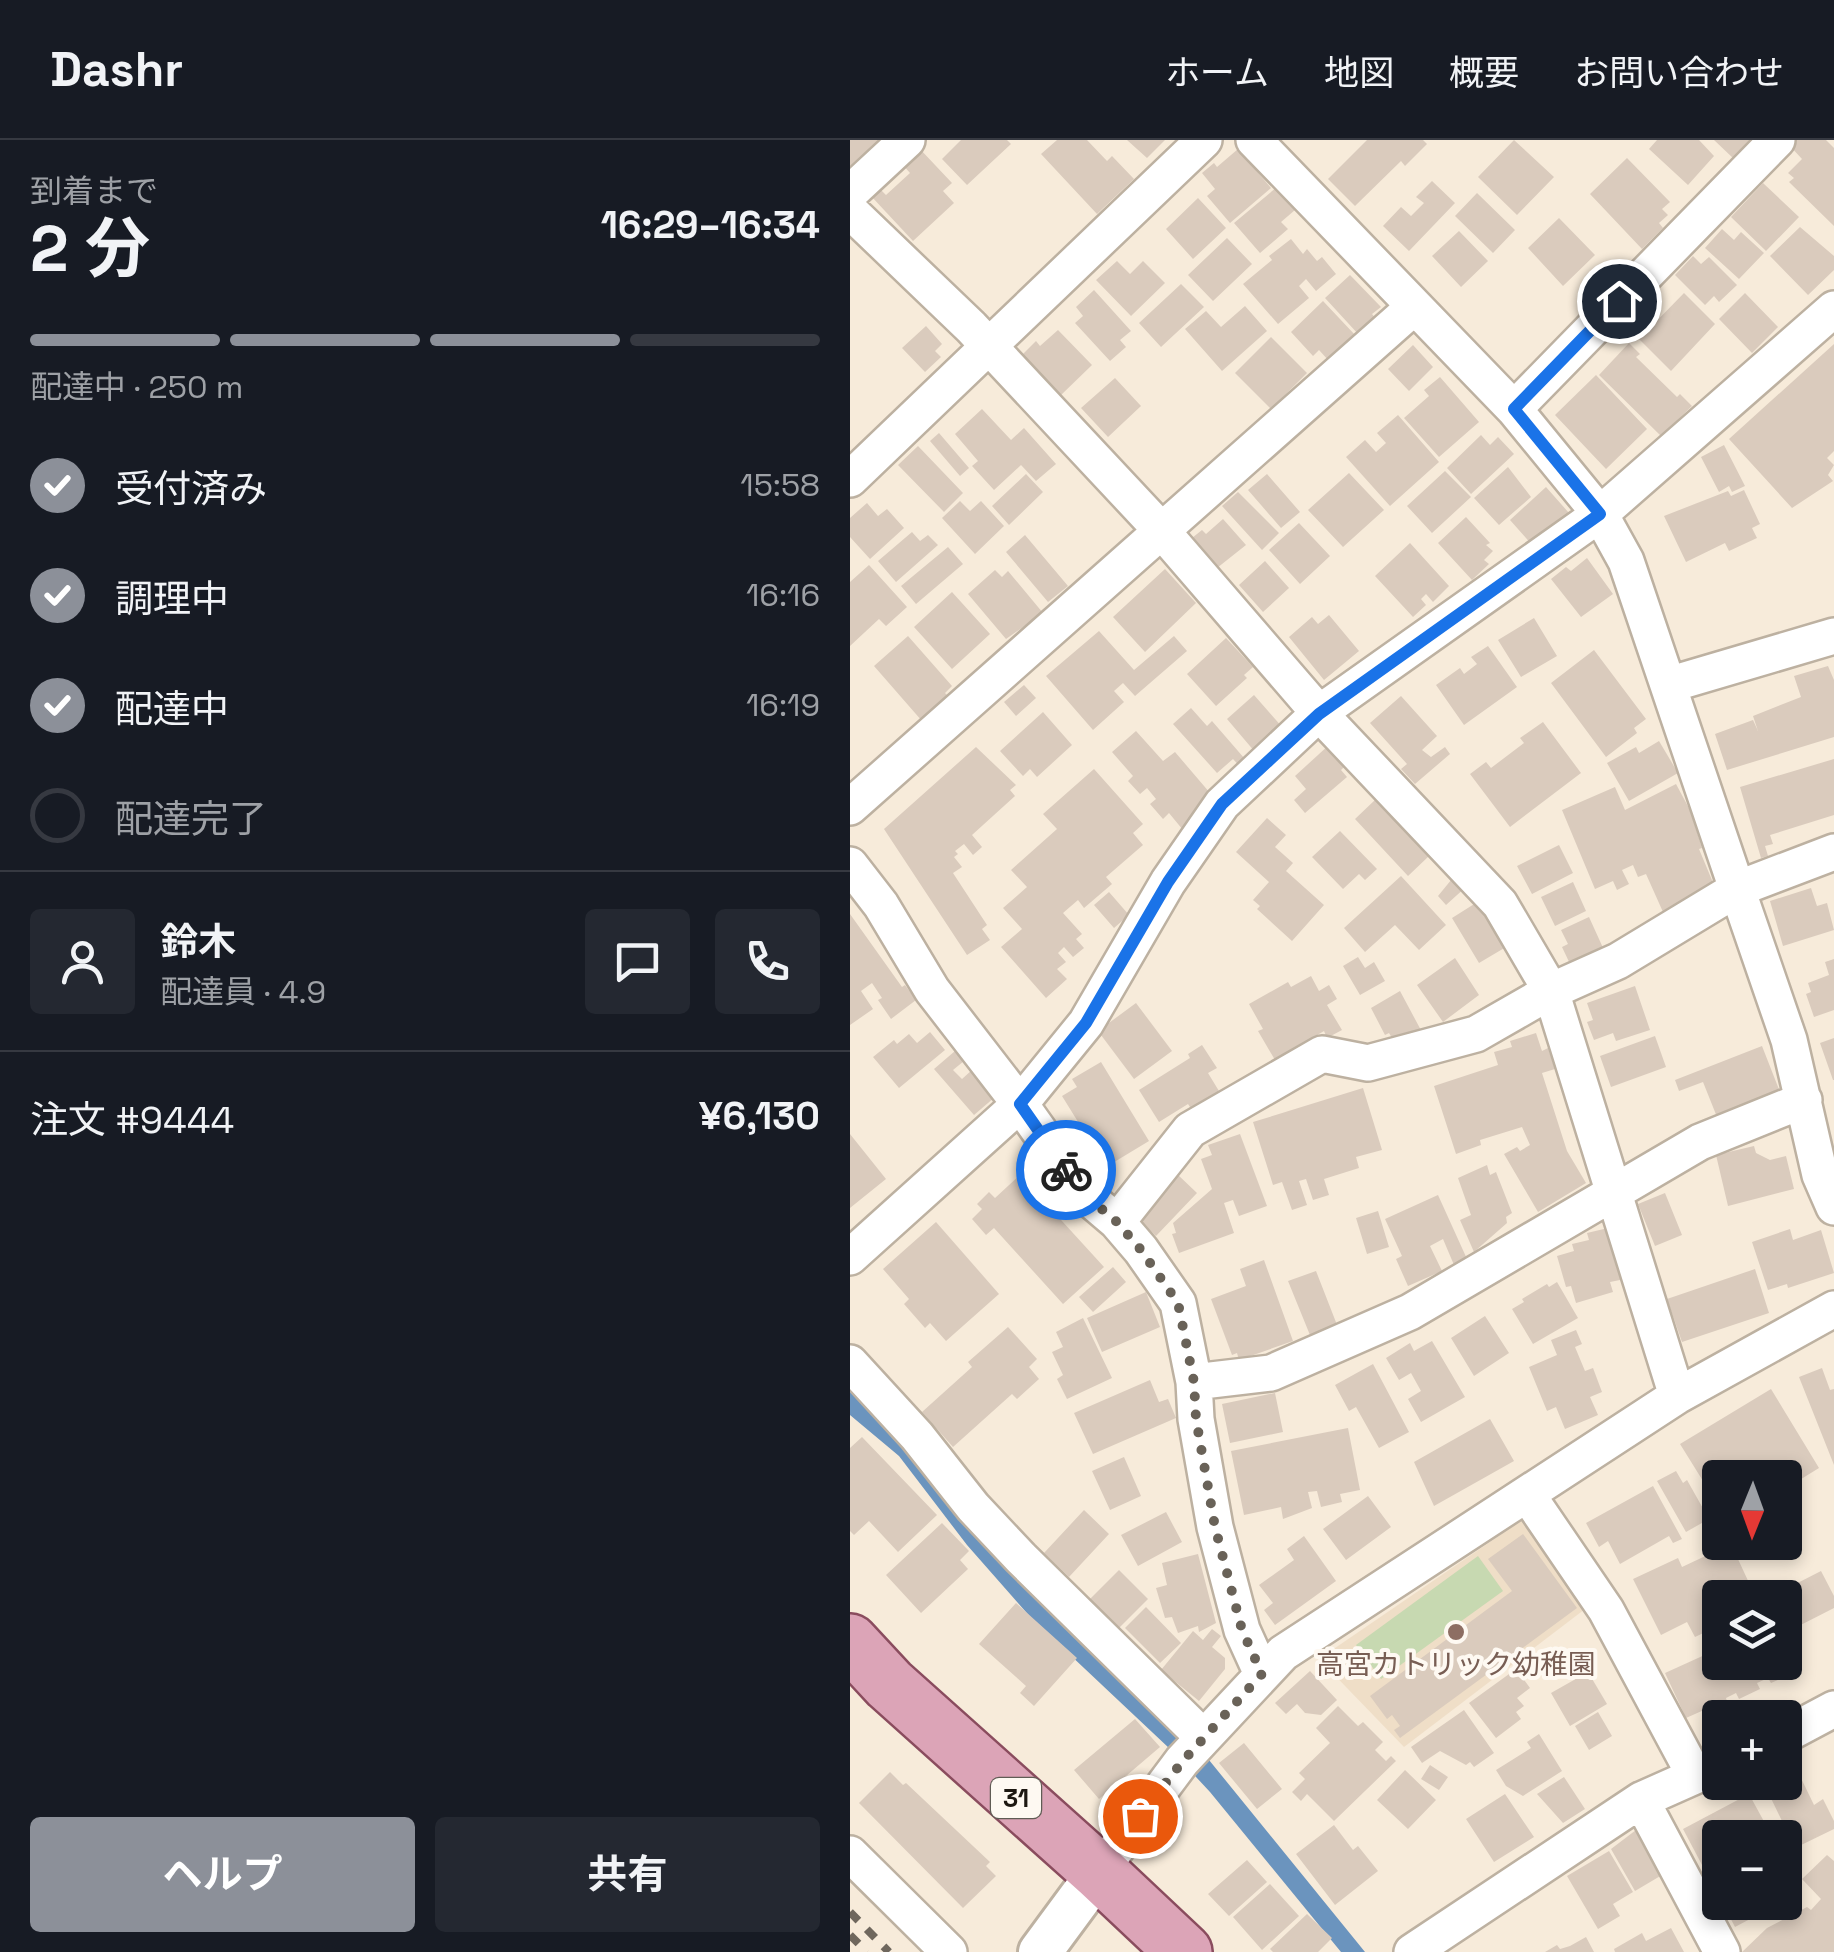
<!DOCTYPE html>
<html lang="ja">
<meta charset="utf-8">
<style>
body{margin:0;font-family:"Space Grotesk","Noto Sans JP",sans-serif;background:#242831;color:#f1f3f6;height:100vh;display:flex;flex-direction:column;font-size:38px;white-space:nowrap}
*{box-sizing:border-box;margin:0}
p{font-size:32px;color:#9ea1a6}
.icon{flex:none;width:55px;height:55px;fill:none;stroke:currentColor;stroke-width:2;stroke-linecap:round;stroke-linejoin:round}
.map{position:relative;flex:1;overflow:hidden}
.panel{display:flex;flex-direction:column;background:#171b24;width:850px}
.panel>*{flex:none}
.needle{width:65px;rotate:181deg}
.buttons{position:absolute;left:852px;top:1320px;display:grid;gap:20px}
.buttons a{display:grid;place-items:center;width:100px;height:100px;border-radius:10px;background:#171b24;box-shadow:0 5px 15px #0003;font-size:50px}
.pin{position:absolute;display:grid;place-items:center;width:85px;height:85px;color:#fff;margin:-42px;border:5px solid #fff;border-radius:50%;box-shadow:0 2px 10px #0007}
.courier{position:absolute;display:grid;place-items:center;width:100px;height:100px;margin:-50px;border:8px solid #1a73e8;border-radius:50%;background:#fff;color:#222;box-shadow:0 2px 12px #0007}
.summary em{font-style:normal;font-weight:700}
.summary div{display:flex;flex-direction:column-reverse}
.summary{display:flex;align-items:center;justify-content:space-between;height:170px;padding:0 30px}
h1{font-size:65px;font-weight:700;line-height:75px}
.bar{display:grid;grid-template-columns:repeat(4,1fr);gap:15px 10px;align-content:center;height:120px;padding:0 30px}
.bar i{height:12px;border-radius:8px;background:#363941}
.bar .on{background:#8c9099}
.bar p{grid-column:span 4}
.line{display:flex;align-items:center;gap:25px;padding:0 30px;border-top:2px solid #363941}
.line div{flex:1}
.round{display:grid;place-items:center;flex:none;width:105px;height:105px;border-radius:10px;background:#242831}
ol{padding:0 30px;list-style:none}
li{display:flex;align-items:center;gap:30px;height:110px}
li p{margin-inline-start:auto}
li .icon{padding:10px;border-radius:50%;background:#8c9099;color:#fff;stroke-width:4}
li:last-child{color:#9ea1a6}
li i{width:55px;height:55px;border:5px solid #363941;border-radius:50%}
.button{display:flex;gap:20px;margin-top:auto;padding:20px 30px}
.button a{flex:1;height:115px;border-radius:10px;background:#8c9099;color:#fff;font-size:40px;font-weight:700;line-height:115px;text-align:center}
.button a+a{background:#242831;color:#f1f3f6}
header{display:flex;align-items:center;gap:60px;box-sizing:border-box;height:140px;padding:0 50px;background:#171b24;border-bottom:2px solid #363941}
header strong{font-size:48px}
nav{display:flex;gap:55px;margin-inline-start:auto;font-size:35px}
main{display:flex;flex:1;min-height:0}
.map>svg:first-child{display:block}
.built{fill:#efdec7}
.green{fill:#c7d9b1}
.water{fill:#6b94be}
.building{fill:#dacbbd}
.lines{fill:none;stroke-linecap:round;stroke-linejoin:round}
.minor-casing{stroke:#bdb1a1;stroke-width:40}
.tertiary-casing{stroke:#bdb1a1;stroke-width:48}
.primary-casing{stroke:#8a4c5e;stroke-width:60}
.minor{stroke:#fff;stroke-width:35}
.tertiary{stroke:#fff;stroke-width:42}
.primary{stroke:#dca4b7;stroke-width:55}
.rail{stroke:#6f675d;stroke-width:8;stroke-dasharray:12 12;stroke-linecap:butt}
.done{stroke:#696258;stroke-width:10;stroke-dasharray:0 18}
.route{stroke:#1a73e8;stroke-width:12}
.education-dot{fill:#8d6e63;stroke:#fef9f2;stroke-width:4}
.labels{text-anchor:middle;stroke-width:8;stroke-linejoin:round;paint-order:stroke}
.shield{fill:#fef9f2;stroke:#605c55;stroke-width:2.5}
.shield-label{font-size:25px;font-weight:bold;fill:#1d1812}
.education-label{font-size:28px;fill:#785e54;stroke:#fef9f2}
</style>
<header>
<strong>Dashr</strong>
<nav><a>ホーム</a><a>地図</a><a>概要</a><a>お問い合わせ</a></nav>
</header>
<main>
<section class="panel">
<div class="summary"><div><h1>2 分</h1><p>到着まで</p></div><em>16:29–16:34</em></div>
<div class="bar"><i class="on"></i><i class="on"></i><i class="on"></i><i></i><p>配達中 · 250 m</p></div>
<ol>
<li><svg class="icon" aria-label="check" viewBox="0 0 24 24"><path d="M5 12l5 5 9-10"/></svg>受付済み<p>15:58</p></li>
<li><svg class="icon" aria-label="check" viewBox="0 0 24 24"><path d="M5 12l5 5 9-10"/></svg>調理中<p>16:16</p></li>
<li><svg class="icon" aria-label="check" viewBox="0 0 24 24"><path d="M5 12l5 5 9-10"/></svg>配達中<p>16:19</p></li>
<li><i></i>配達完了</li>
</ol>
<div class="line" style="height:180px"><a class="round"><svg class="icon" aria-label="person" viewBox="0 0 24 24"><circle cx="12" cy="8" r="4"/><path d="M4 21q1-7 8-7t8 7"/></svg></a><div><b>鈴木</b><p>配達員 · 4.9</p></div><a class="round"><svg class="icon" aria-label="chat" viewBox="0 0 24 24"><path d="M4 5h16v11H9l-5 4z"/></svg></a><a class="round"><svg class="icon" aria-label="phone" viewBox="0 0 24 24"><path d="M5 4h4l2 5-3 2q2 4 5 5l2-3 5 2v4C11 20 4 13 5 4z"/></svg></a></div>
<div class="line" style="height:130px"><div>注文 #9444</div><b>¥6,130</b></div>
<div class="button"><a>ヘルプ</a><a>共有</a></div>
</section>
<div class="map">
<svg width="984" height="1812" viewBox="0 0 984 1812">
<rect width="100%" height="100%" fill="#f7ebda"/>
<path class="built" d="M675 1378 739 1466 554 1607 469 1519Z"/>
<path class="green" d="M628 1416 653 1451 531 1539 506 1505Z"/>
<path class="water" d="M0 1241 359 1620 515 1812H491L360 1652 320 1609 183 1480 117 1405 49 1316 0 1275Z"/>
<path class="building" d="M0 0H29L0 28Z
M111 0H157L161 4 117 45 92 19Z
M207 0H237L257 21 262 16 284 39 247 74 191 14Z
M277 0H315L297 18Z
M517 0H573L577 4 555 26 551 21 505 66 478 39Z
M664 0 704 37 667 75 628 37Z
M807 0H849L864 16 838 45 799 9Z
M864 0H901L884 19Z
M946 0H976L984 8V86L939 42 944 38 938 33 952 19 940 6Z
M69 8 102 43 93 51 104 63 63 101 21 56 29 48 36 55 60 33 52 24Z
M388 9 421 48 380 83 357 56 365 49 352 33 364 23 367 27Z
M777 18 820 62 812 69 818 75 809 83 813 88 792 109 740 54Z
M582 41 605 63 559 111 533 86 551 67 561 76 574 63 566 57Z
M913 43 949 77 916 111 881 77Z
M427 47 445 70 431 82 438 89 410 113 384 83Z
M627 53 665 90 643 113 605 76Z
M348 58 376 88 343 119 316 89Z
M709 78 745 115 713 146 678 108Z
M950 87 984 116V130L958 155 920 116Z
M872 89 884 100 891 92 914 113 889 139 855 108Z
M609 91 638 121 611 147 582 116Z
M377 98 402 124 363 161 338 135Z
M441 99 453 114 457 109 467 121 472 117 486 134 466 151 456 139 449 146 459 158 428 184 393 144 422 120 419 116Z
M843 116 851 124 859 117 887 145 869 162 864 156 855 165 825 135Z
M267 121 280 134 293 121 315 143 281 176 246 140Z
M500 135 531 167 522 174 526 179 509 195 475 158Z
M331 144 354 167 311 207 289 183Z
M244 150 281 191 270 200 276 207 260 221 225 183 233 176 226 167Z
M834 153 865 184 821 231 789 199Z
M895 153 928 187 902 213 869 179Z
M473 161 506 196 479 221 469 210 463 216 441 192Z
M395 166 417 191 372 231 335 189 356 171 371 187Z
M76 186 92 204 85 211 91 217 75 232 52 208Z
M208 190 242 225 209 257 170 217 186 201 190 206Z
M421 197 457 233 421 269 385 233Z
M779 203 790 214 786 217 827 257 830 254 842 266 811 296 749 235Z
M984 204V311L977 318 984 325 978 335 983 341 942 368 879 299Z
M563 205 583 227 559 251 538 229Z
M746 235 797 289 756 329 705 275Z
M590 237 629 282 589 317 554 278 579 256 574 250Z
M265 238 291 266 258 297 231 268Z
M132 269 161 300 174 288 206 324 186 341 171 325 144 350 122 326 128 321 105 294Z
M548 275 589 322 540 366 496 317 515 300 526 312 536 303 527 293Z
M89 293 119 328 110 336 80 301Z
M631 295 640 305 648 297 664 314 621 354 597 328Z
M874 305 895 346 882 352 879 346 869 352 851 317Z
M68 306 113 353 94 372 48 325Z
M658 327 681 357 649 385 624 358Z
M595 331 621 357 582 393 557 366Z
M499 333 534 370 493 407 458 370Z
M176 334 193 352 159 385 142 366Z
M417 334 450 372 431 388 398 350Z
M696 347 719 373 683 406 660 380Z
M894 350 910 384 902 388 907 398 879 411 875 403 836 422 814 376 878 351 881 356Z
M388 352 429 393 412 410 372 366Z
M110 361 120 371 131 361 154 386 125 414 92 378Z
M17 363 28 376 37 369 54 388 20 419 0 397V378Z
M616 377 640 403 636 405 643 411 634 420 639 424 622 440 588 403Z
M373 379 396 405 367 428 342 398 352 390 356 394Z
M449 383 480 416 450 444 419 410Z
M62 392 70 401 78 395 88 405 46 442 28 421Z
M175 395 218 446 198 462 156 412Z
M560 403 599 446 583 462 576 454 571 459 576 465 563 477 525 436Z
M98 407 113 424 66 464 51 446Z
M737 418 763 454 731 477 701 439 716 427 721 431Z
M415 421 439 448 413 472 389 445Z
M19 425 57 467 36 486 29 479 0 506V442Z
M315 429 346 463 295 512 263 477Z
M145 430 152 437 158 431 193 473 156 499 118 454Z
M102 452 140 494 102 529 64 487Z
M479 475 509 511 474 540 439 497 462 477 468 484Z
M684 478 707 516 671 537 648 500Z
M249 491 284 530 324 496 337 511 285 556 273 543 264 551 274 562 243 590 196 536Z
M58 496 102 546 95 553 99 557 72 581 24 526Z
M376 498 403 527 394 535 397 538 366 566 337 534Z
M638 506 667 547 614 585 586 545 610 528 614 534 627 524 621 517Z
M744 510 796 579 784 588 787 593 756 617 701 543Z
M978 526 984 540V597L877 630 865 594 903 580 908 591 903 576 951 557 944 536Z
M174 545 186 558 166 576 154 562Z
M404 555 433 588 405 612 377 579Z
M551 556 587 596 572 610 581 617 595 607 600 614 565 644 551 629 557 624 520 583Z
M341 568 357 586 362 581 401 626 395 632 383 619 367 633 323 584Z
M193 572 222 605 187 637 180 629 173 636 150 611Z
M693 582 731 633 660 687 620 634 636 622 641 628 674 603 670 598Z
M286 591 313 621 325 612 366 660 333 690 319 673 313 679 300 664 306 659 297 648 290 654 278 641 283 636 262 612Z
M809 601 828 633 779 661 757 623 786 607 789 613Z
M480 604 498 623 491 630 497 637 455 673 444 660 456 649 445 636Z
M126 607 166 645 160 650 165 656 122 695 132 707 123 715 114 704 105 711 108 714 104 717 112 727 103 733 137 785 132 789 140 800 117 815 34 689Z
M984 619V675L920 695 923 704 915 706 918 716 911 718 890 647Z
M244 629 293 684 283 693 293 705 256 737 262 744 234 768 228 760 213 773 232 794 226 799 234 808 223 817 214 807 208 813 216 822 207 829 217 839 196 858 151 807 172 789 153 768 177 747 161 730 207 689 193 674Z
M826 644 840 670 852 708 849 709 864 745 847 752 850 756 813 772 796 734 788 737 783 725 772 730 779 744 767 750 763 741 745 749 712 670 765 647 775 670Z
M526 659 579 716 558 736 505 679Z
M417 678 436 695 425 707 443 723 436 731 474 765 442 801 407 769 410 766 403 760 419 742 386 712Z
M490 691 527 729 515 740 509 734 493 749 462 717Z
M709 705 723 733 682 754 667 726Z
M606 734 617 746 596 765 588 756Z
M551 736 596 785 569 810 545 785 515 812 494 788Z
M723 742 736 771 705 786 691 757Z
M961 748 967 766 977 763 984 790 933 806 920 761Z
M259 752 279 775 264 788 244 765Z
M629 761 656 807 629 823 602 778Z
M0 774 52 847 55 845 66 860 41 879 28 860 32 858 22 843 11 851 23 869 0 885Z
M739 777 754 810 721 826 712 807 718 804 711 790Z
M508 817 515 828 524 822 535 841 510 855 493 826Z
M605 818 629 855 593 882 567 845Z
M984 819V870L964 877 956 854 961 852 958 843 979 835 975 822Z
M461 836 469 851 479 845 487 859 477 865 492 890 477 898 474 891 425 920 408 891 413 889 399 864 438 842 441 847Z
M785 846 800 890 766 901 763 893 744 900 737 882 743 880 737 863Z
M550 851 573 894 545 903 539 893 535 895 521 868Z
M286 863 322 911 284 939 248 891Z
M80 892 95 910 49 948 23 917 44 900 47 904 59 894 67 903Z
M686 893 692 911 698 908 705 929 692 933 717 1011 736 1043 688 1072 654 1014 667 1007 670 1011 680 1005 672 987 630 1000 631 1005 606 1014 584 946 648 925 644 912 662 907 660 901Z
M805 896 816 927 761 947 750 916Z
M984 898V940H983L970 903Z
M352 905 367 928 358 933 372 956 344 973 338 964 309 982 289 950 340 918 338 914Z
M912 906 930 952 867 977 853 942 829 951 825 940Z
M105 911 114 921 103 930 112 939 122 930 145 957 124 975 84 929Z
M251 922 299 1001 256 1027 212 956 227 947 222 939Z
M513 948 532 1010 506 1017 509 1028 474 1039 479 1055 463 1060 456 1039 449 1041 457 1065 442 1070 432 1042 423 1045 403 982Z
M0 994 36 1039 0 1068Z
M390 994 417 1066 389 1076 383 1060 374 1063 384 1093 329 1113 322 1094 326 1093 323 1083 362 1049 351 1019 362 1015 358 1005Z
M904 1006 906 1013 920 1020 936 1016 944 1049 878 1066 866 1015Z
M637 1025 640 1035 646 1032 662 1073 656 1077 657 1083 624 1112 610 1080 621 1075 608 1038Z
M326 1033 347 1053 306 1096 291 1082 289 1071Z
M170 1035 254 1127 213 1164 144 1088 136 1095 122 1079 132 1069 127 1064 139 1052 145 1058Z
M815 1053 832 1095 805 1106 788 1064Z
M588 1055 617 1119 604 1125 593 1099 580 1106 592 1131 558 1146 546 1119 552 1116 535 1079Z
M528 1071 539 1107 517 1114 506 1078Z
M86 1082 149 1154 96 1201 80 1183 75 1188 54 1164 59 1159 33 1129Z
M758 1088 775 1139 760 1142 763 1152 726 1163 721 1146 716 1147 707 1116 724 1111 722 1104 739 1100 737 1093Z
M940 1089 943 1100 971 1090 984 1133 938 1148 937 1144 918 1150 902 1102Z
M414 1120 443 1201 389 1220 387 1213 382 1215 361 1159 396 1146 390 1129Z
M263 1127 276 1142 243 1172 229 1157Z
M905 1129 919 1173 832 1202 817 1159Z
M466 1131 489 1190 462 1200 438 1141Z
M707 1142 728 1178 683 1204 662 1169 674 1162 672 1159 697 1144 699 1147Z
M296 1152 310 1187 252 1212 237 1178Z
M635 1176 659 1213 624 1236 601 1198Z
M233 1178 262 1238 217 1259 207 1239 213 1235 202 1212 213 1207 206 1192Z
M158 1187 187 1219 179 1227 189 1239 167 1259 162 1254 103 1307 72 1272 122 1227 118 1222Z
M726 1190 732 1204 725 1207 735 1231 743 1228 752 1252 740 1257 748 1275 715 1289 706 1267 697 1271 679 1227 707 1215 701 1200Z
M582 1201 615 1257 571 1282 558 1259 571 1251 561 1233 549 1240 536 1218 560 1203 564 1211Z
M523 1224 559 1292 529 1308 506 1267 499 1271 485 1245Z
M972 1228 980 1250 984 1249V1325L949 1237Z
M300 1240 309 1262 318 1259 326 1278 243 1314 224 1273Z
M921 1249 969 1328 935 1349V1338H870V1343L864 1334 853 1341 830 1304Z
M425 1253 433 1292 380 1303 372 1264Z
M640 1279 664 1321 584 1366 564 1322Z
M498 1288 510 1350 490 1354 492 1362 471 1367 467 1351 458 1352 462 1368 433 1379 431 1367 394 1375 381 1311Z
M12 1297 87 1375 48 1412 19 1381 4 1395 0 1391V1308Z
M274 1317 291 1356 260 1370 242 1331Z
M826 1331 833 1343 837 1340 859 1379 836 1392 807 1341Z
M803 1346 832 1399 823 1403 819 1396 770 1424 758 1401 749 1407 736 1383Z
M518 1356 541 1387 496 1420 473 1389Z
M234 1370 259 1394 219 1437 194 1413Z
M316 1372 332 1402 288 1426 271 1395Z
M92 1383 119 1411 110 1420 118 1429 71 1473 36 1435Z
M673 1394 727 1468 550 1598 544 1590 550 1586 542 1575 537 1579 520 1556 662 1451 638 1419Z
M454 1396 486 1441 425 1485 414 1470 423 1463 409 1445 444 1420 437 1409Z
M881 1404 900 1445 856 1466 866 1487 845 1497 837 1482 811 1495 783 1439 828 1418 832 1427Z
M348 1414 366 1483 349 1492 348 1486 328 1493 322 1477 315 1478 306 1448 317 1445 312 1423Z
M269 1430 298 1459 269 1488 240 1459Z
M971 1431 984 1456V1468L935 1493V1458H918Z
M166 1463 227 1518 184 1566 170 1553 176 1546 129 1504Z
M296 1467 331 1503 310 1523 275 1488Z
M362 1489 371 1496 362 1507 375 1518V1529L349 1561 311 1530 343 1491 353 1500Z
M870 1508V1522H935V1515L944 1533 921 1543 918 1538 907 1543 910 1549 889 1559 886 1553 876 1558 878 1565 856 1574 854 1570 836 1578 815 1533Z
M666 1529 680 1548 667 1558 674 1566 666 1572 671 1579 646 1598 619 1563Z
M460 1531 487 1560 471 1575 455 1573 447 1564 436 1574 425 1563Z
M738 1532 757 1564 720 1586 701 1553Z
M488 1566 508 1586 513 1582 533 1602 525 1610 536 1621 541 1616 546 1621 484 1681 457 1654 451 1661 442 1652 455 1639 449 1633 480 1603 466 1588Z
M614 1570 644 1613 624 1627 620 1622 616 1625 590 1611 572 1623 561 1607Z
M748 1572 762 1596 739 1610 725 1586Z
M285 1579 310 1607 249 1659 224 1630Z
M689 1594 712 1631 673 1656 656 1646 646 1630 681 1608 677 1602Z
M394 1603 432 1649 407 1669 369 1623Z
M580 1625 598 1637 589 1650 571 1639Z
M555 1630 586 1660 558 1689 527 1660Z
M40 1632 53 1645 56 1643 140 1722 136 1726 146 1736 113 1768 9 1663Z
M949 1634 964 1665 973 1659 984 1681V1689L945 1708 917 1650Z
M714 1637 735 1669 713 1683 687 1654Z
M655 1654 684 1697 644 1722 616 1679Z
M899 1654 923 1698H870V1759L833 1689Z
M484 1685 503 1710 508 1706 528 1731 485 1765 446 1714Z
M786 1690 812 1735 785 1751 761 1709Z
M759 1711 783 1752 763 1764 770 1776 748 1789 717 1736Z
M977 1715 984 1721V1812H892L917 1788 957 1767 961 1770 971 1759 952 1739Z
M397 1720 417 1742 379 1776 358 1754Z
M420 1744 449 1776 412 1810 383 1777Z
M872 1762H932L885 1787Z
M457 1774 482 1798 468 1812H423L420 1809Z
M821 1788 834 1812H765L764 1809 792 1793 796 1801Z
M736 1797 744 1812H695L707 1805 710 1809 720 1806Z"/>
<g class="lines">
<defs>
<path id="minor" d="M404 0 664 269 750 374 776 421 887 749 984 712
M0 53 57 0
M0 71 121 187 311 390 469 573 650 764 701 851 827 1256
M664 269 927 0
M0 339 354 0
M818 545 984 496
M0 667 564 167
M0 725 31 765 82 850 170 964 234 1054 267 1082 291 1110 328 1163 344 1242 346 1279 365 1387 392 1490 412 1534
M267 1082 340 990 472 914 518 923 626 894 701 851 768 821 887 749 939 900 970 1035 984 1067
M0 1117 170 964 236 883 318 742 372 664 469 573 750 374 984 169
M0 1223 67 1296 123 1367 171 1418 353 1597
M344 1242 421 1233 560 1172 850 1002 954 960
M677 1354 756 1470 845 1636 791 1660 872 1812
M935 1595 984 1569
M0 1714 99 1812
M249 1732 332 1621 433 1513 827 1256 984 1169
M562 1812 791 1660"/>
<path id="tertiary" d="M190 1812 249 1732"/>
<path id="primary" d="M0 1502 39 1544 249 1732 334 1812"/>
</defs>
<use href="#minor" class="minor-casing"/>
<use href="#tertiary" class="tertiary-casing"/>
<use href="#primary" class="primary-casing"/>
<use href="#minor" class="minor"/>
<use href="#tertiary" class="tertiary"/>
<use href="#primary" class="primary"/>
<path class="rail" d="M0 1772 39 1812
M0 1795 17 1812"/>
</g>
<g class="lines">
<path class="done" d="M216 1030 234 1054 267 1082 291 1110 328 1163 344 1242 346 1279 365 1387 392 1490 412 1534 332 1622 290 1676"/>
<path class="route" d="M216 1030 170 964 236 883 318 742 372 664 469 574 750 374 664 269 769 161"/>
</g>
<circle class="education-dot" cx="606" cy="1492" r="10"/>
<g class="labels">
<rect class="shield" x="141" y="1638" width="50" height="40" rx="8"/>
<g class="shield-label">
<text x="166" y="1667">31</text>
</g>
<g class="education-label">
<text x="606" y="1534">高宮カトリック幼稚園</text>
</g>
</g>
</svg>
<div class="buttons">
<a><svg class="needle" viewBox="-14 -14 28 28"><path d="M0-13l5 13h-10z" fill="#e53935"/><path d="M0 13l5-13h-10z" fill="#9ea1a6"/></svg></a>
<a><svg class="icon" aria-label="layers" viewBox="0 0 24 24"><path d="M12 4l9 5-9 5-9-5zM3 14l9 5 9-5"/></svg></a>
<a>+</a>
<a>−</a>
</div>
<div class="pin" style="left:290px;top:1676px;background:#ea580c"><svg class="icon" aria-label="bag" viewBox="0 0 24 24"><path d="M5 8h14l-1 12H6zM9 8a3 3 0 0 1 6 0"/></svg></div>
<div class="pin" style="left:769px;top:161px;background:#1f2937"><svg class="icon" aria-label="home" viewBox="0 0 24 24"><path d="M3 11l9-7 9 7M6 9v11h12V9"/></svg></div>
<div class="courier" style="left:216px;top:1030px"><svg class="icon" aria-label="bike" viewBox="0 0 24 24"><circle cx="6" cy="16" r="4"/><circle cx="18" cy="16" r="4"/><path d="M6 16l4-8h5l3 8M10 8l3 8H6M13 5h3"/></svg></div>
</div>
</main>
